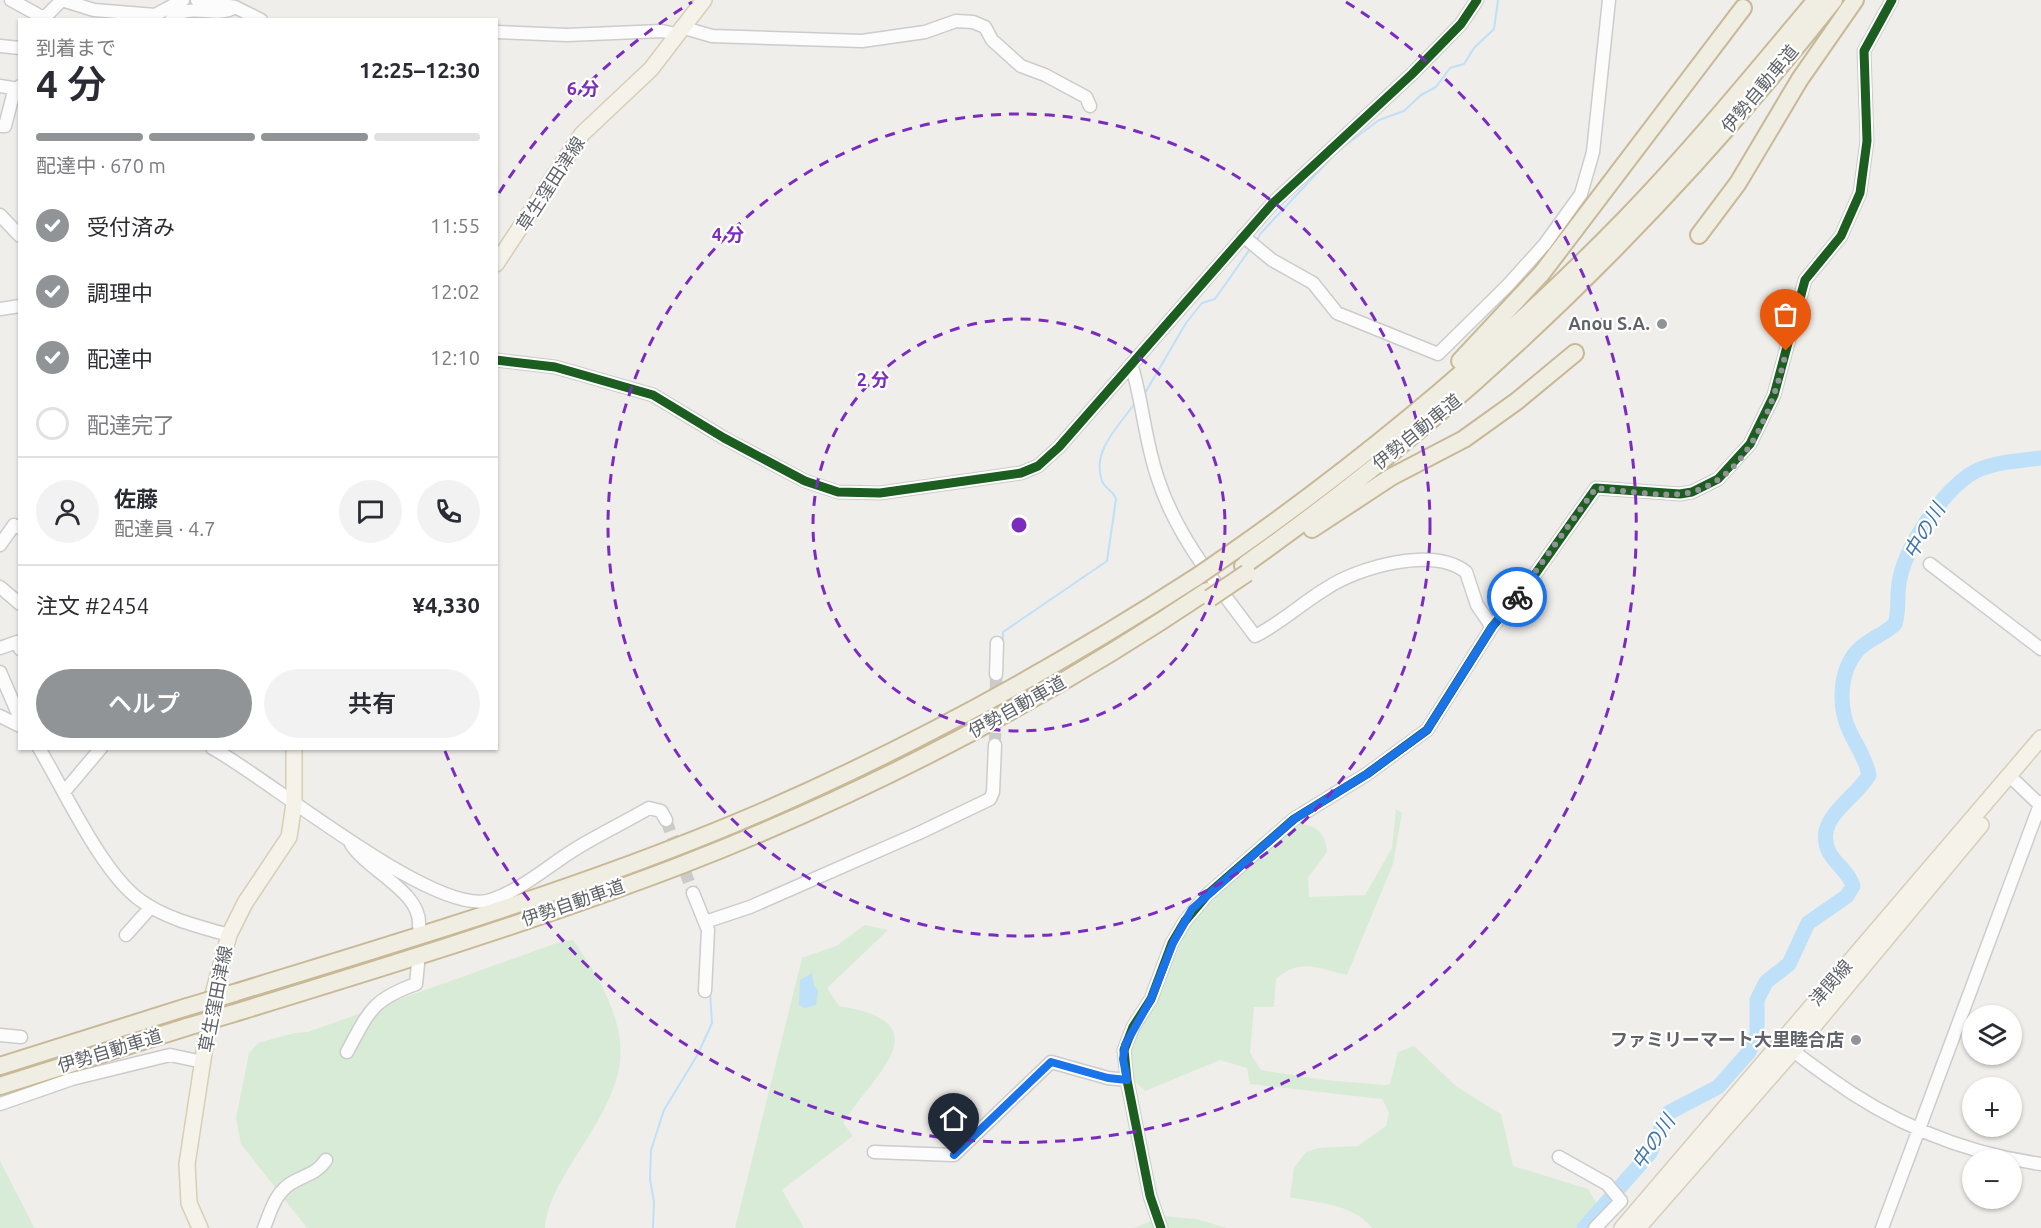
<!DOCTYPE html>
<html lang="ja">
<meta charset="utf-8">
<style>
body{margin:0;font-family:Ubuntu,"Noto Sans JP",sans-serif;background:#f2f2f3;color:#2b2b33;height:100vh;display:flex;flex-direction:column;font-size:22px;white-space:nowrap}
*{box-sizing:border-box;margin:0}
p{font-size:20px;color:#7c7c81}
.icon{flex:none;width:33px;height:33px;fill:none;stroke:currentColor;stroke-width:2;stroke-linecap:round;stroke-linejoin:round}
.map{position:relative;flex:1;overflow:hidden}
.panel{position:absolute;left:18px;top:18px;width:480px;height:732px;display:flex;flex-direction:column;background:#fff;border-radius:0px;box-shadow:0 2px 4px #0004}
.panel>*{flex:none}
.fabs{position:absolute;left:1962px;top:1005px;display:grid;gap:12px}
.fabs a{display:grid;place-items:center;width:60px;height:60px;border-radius:50%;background:#fff;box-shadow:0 2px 4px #0004;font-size:30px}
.pin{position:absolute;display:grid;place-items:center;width:51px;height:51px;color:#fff;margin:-62px -26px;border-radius:50% 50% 50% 0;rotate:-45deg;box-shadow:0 0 6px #0007}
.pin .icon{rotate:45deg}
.courier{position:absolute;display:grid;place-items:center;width:60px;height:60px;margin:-30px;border:4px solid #1a73e8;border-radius:50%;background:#fff;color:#222;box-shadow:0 2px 8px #0007}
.summary em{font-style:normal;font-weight:600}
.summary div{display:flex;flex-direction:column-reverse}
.summary{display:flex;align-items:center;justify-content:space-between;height:102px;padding:0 18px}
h1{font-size:39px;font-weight:600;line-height:45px}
.bar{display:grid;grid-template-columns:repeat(4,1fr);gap:9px 6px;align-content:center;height:72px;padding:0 18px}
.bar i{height:8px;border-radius:4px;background:#e1e1e2}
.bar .on{background:#919496}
.bar p{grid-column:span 4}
.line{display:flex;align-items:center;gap:15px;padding:0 18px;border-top:2px solid #e1e1e2}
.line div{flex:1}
.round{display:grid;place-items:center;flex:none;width:63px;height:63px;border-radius:32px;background:#f2f2f3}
ol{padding:0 18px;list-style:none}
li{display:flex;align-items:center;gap:18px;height:66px}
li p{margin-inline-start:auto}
li .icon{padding:6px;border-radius:50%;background:#919496;color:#fff;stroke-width:4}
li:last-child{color:#7c7c81}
li i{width:33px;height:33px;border:3px solid #e1e1e2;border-radius:50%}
.primary-button{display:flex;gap:12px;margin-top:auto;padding:12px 18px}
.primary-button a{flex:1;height:69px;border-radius:36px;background:#919496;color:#fff;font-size:24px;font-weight:600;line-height:69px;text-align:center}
.primary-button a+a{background:#f2f2f3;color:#2b2b33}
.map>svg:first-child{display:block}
.green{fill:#d8ebd6}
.water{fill:#bfe0f9}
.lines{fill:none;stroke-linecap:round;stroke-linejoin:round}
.stream{stroke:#bfe0f9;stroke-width:2}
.river{stroke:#bfe0f9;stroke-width:15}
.minor-tunnel{stroke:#cbcbca;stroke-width:12;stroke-dasharray:12 6;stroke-linecap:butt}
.minor-casing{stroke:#cbcccc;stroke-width:15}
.major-casing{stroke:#d7ceb8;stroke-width:18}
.highway-casing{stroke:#c8b996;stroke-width:20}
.minor{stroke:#fdfcfc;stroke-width:12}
.major{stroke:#f4f2e9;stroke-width:15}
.highway{stroke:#f0ede3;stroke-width:16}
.highway-bridge-casing{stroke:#c8b996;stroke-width:20;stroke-linecap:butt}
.highway-bridge{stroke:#f0ede3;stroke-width:16}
.cycleway-casing{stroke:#fff;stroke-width:13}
.cycleway{stroke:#1b5e20;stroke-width:9}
.done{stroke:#919496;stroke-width:6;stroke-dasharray:0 10.8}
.route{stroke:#1a73e8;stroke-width:8}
.ring{fill:none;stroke:#7b2cbf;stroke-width:3;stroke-dasharray:10 8}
.poi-dot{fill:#919496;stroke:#fff;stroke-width:2}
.labels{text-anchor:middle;stroke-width:4.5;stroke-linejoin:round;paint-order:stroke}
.street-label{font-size:18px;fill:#5f6368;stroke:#fff}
.poi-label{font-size:18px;font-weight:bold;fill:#5f6368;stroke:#fff;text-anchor:end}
.water-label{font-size:20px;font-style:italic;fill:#4174aa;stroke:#fff}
.centre{fill:#7b2cbf;stroke:#fff;stroke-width:3}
.ring-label{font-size:18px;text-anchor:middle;font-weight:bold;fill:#7b2cbf;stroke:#fff;stroke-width:4.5;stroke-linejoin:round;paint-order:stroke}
</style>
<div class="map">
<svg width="2041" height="1228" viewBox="0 0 2041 1228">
<rect width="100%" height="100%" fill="#efeeea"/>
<path class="green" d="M1396 809 1402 813 1393 864 1347 975C1318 969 1301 957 1276 979L1274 1007H1254L1250 1053 1261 1070 1325 1080 1384 1085 1390 1084 1398 1052 1414 1046 1457 1087 1501 1114 1513 1166 1588 1189 1601 1211 1590 1228H1372C1354 1204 1317 1203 1290 1197L1294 1168 1306 1152 1318 1148 1358 1146 1386 1126 1389 1113 1382 1099 1250 1084 1247 1068 1220 1060 1145 1091 1131 1077 1127 1056 1135 1031 1156 998 1192 919 1297 824C1315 824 1326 833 1327 852L1308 878 1309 897 1365 895 1392 848Z
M865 925 888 930 827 988 839 1006C945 1023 873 1074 843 1123L853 1136 782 1190 804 1228H735L802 958 836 946Z
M573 940C597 974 625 1019 620 1062 617 1092 594 1128 578 1153 564 1176 547 1201 545 1228H307L241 1144 236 1118 249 1053 258 1043 294 1033 308 1032 560 942Z
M0 1161 34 1227 35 1228H0Z
M1162 1216 1196 1219 1227 1228H1134Z"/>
<path class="water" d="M812 973 814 985 818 991 816 1005 805 1008 799 1005 800 980Z"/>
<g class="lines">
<path class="stream" d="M1343 147 1379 120 1404 111 1421 95 1436 87 1450 68 1464 64 1474 48 1494 29 1498 0
M1256 242 1260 234 1332 157
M1145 393 1186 323 1202 303 1215 299 1250 249
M1003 645V632L1107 561 1116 499C1114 491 1105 489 1102 481 1091 451 1119 426 1135 403
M1001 687 1002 674
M653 1228 654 1202 650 1179 651 1150 664 1110 698 1054 712 1023 710 991"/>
<path class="river" d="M1584 1228 1650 1153 1668 1113 1718 1087 1749 1052 1757 1034V1000L1766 982 1789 964 1808 923 1847 896 1853 886C1849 872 1836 865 1829 852 1813 818 1855 800 1869 775 1866 759 1857 747 1850 732 1838 707 1839 672 1857 651 1868 639 1884 635 1895 624 1900 609 1896 593 1900 578 1907 545 1941 494 1969 475 1988 462 2019 461 2041 458"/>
<path class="minor-tunnel" d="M995 745 996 674
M666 820 693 893"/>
<defs>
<path id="minor" d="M11 0 42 17 47 15 62 0
M62 0 94 10 155 15 183 0
M197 0 235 7 261 20
M171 20C187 0 217 20 235 7
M681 27 712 36 862 41 925 32 956 21 973 22 985 27 992 40 1021 66 1045 75 1086 97 1090 106
M496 32 567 35 662 31 676 34
M0 46 20 48
M0 86 18 89
M0 126H5L13 95 20 86
M0 215 20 236
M1243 236 1272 260 1313 283 1337 313 1438 354 1508 285 1545 244 1581 194 1593 152 1609 0
M0 309 20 306
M496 360 555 367 653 395 724 438 805 481 838 492 880 493 1021 473 1038 466 1059 447 1272 204 1412 74 1461 24 1477 0
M1132 367C1143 404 1145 442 1158 479 1177 538 1219 587 1255 636 1281 623 1302 603 1327 588 1359 567 1433 546 1466 572L1477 605 1492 627
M0 545 14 525 20 528
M1930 564 2041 649
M0 587 20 604
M0 648 17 642 20 649
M0 672 19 716
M996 674 997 643
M0 716 20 726
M39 748C64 790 102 873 140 900 164 918 200 927 229 935
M212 748C267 777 436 919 491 900 523 889 549 865 577 848 600 834 625 822 649 808L661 811 666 820
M2016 782 2040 805
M64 792 101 748
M351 844C368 871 422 892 419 926
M693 893 708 930 705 991
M705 922 750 907 919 833 990 799 993 792 995 745
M126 935 151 907
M0 1035 21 1037
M1787 1045C1799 1057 1814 1066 1827 1076 1891 1123 1963 1153 2041 1164
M347 1052C369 1012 371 1000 416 984L418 964
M0 1104 72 1079 170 1055 203 1062
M874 1152 954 1155 1051 1062 1108 1078 1127 1080
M1559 1157 1607 1184 1621 1201 1595 1228
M264 1228C271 1210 276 1190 295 1181 308 1174 317 1173 326 1160
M1161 1228 1150 1196 1127 1080 1124 1050 1133 1027 1151 999 1172 943 1185 921 1207 895 1294 819 1367 774 1427 730 1492 627 1531 580 1596 488 1680 494 1692 492 1718 479 1750 444 1774 395 1805 280 1841 236 1860 193 1867 141 1864 51 1892 0
M1882 1228 2041 802"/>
<path id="major" d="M496 264 582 134 651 69 704 0
M200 1228 189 1203 187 1164 213 994 229 935 245 903 289 837 294 804V748
M1622 1228 2041 738
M1638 1228 1793 1051 1981 825"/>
<path id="highway" d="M1699 235 1738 183 1800 79 1855 0
M1460 361 1542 273 1743 8
M1312 529 1391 477 1464 439 1517 401 1575 353
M1234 551C1375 452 1505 342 1625 219 1692 150 1754 74 1816 0
M1243 566C1468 407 1663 216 1834 0
M234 993C403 941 573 891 736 823 898 755 1051 671 1198 576
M231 1014C381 968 532 922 679 866 865 794 1042 702 1207 591
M0 1066 187 1007
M0 1086 187 1027"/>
</defs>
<use href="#minor" class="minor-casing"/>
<use href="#major" class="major-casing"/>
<use href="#highway" class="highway-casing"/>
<use href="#minor" class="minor"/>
<use href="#major" class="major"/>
<use href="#highway" class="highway"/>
<defs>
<path id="highway-bridge" d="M1198 576 1234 551
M1210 598 1247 573
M187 1007 234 993
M187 1027 231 1014"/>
</defs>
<use href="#highway-bridge" class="highway-bridge-casing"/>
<use href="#highway-bridge" class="highway-bridge"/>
<defs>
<path id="cycleway" d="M496 360 555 367 653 395 724 438 805 481 838 492 880 493 1021 473 1038 466 1059 447 1272 204 1412 74 1461 24 1477 0
M1161 1228 1150 1196 1127 1080 1124 1050 1133 1027 1151 999 1172 943 1185 921 1207 895 1294 819 1367 774 1427 730 1492 627 1531 580 1596 488 1680 494 1692 492 1718 479 1750 444 1774 395 1805 280 1841 236 1860 193 1867 141 1864 51 1892 0"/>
</defs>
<use href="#cycleway" class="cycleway-casing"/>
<use href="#cycleway" class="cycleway"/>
</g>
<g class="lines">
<path class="done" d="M1517 597 1596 488C1622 490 1663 498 1688 493 1748 480 1775 403 1786 351"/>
<path class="route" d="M954 1155 1051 1062 1108 1078 1127 1080 1123 1059 1125 1045 1151 999 1173 943 1192 909 1294 819 1367 774 1427 730 1492 627 1517 597"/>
</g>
<g class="ring">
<circle cx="1019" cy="525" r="206"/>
<circle cx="1019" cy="525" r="411"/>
<path d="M499 193A617 617 0 0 1 692 2M1346 2A617 617 0 1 1 445 751"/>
</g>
<g class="poi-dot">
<circle cx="1662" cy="324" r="6"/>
<circle cx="1856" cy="1040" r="6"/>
</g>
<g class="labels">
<g class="street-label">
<text transform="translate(1760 89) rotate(-50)" y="6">伊勢自動車道</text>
<text transform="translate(551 184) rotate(-57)" y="6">草生窪田津線</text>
<text transform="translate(1417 432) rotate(-39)" y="6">伊勢自動車道</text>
<text transform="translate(1017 707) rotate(-29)" y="6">伊勢自動車道</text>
<text transform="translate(573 903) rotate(-19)" y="6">伊勢自動車道</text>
<text transform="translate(1831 983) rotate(-49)" y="6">津関線</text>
<text transform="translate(216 999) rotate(-79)" y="6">草生窪田津線</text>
<text transform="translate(110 1051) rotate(-17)" y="6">伊勢自動車道</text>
</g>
<g class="poi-label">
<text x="1650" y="330">Anou S.A.</text>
<text x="1844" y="1046">ファミリーマート大里睦合店</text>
</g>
<g class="water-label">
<text transform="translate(1924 531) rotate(-59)" y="7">中の川</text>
<text transform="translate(1653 1142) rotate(-56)" y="7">中の川</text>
</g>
</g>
<circle cx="1019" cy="525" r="9" class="centre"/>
<g class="ring-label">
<text x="583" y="95">6 分</text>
<text x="728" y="241">4 分</text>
<text x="873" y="386">2 分</text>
</g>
</svg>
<div class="fabs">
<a><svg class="icon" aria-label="layers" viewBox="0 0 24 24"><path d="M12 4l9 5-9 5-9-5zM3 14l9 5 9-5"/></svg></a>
<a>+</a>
<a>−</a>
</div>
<div class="pin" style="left:1786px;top:351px;background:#ea580c"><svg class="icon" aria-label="bag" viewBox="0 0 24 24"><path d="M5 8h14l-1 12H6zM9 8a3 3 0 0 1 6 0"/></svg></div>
<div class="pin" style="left:954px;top:1155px;background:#1f2937"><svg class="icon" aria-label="home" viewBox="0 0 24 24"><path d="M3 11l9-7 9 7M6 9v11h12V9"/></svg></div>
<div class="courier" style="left:1517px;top:597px"><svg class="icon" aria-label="bike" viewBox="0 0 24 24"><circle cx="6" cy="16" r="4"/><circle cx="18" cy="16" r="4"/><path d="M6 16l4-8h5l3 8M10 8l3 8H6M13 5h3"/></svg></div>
<section class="panel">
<div class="summary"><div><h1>4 分</h1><p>到着まで</p></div><em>12:25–12:30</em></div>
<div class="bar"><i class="on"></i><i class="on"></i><i class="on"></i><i></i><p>配達中 · 670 m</p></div>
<ol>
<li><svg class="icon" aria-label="check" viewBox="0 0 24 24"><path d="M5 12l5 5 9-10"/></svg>受付済み<p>11:55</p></li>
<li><svg class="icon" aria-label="check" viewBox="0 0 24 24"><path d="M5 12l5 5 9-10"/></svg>調理中<p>12:02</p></li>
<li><svg class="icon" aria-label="check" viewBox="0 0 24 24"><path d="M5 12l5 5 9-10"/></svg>配達中<p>12:10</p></li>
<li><i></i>配達完了</li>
</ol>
<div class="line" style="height:108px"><a class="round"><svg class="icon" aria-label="person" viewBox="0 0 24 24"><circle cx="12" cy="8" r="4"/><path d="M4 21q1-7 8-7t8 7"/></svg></a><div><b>佐藤</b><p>配達員 · 4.7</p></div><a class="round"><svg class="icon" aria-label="chat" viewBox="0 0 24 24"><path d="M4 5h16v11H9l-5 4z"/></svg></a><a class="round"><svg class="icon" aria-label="phone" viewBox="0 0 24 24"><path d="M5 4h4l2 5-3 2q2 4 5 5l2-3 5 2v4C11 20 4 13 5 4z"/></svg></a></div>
<div class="line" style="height:78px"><div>注文 #2454</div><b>¥4,330</b></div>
<div class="primary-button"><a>ヘルプ</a><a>共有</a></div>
</section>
</div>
